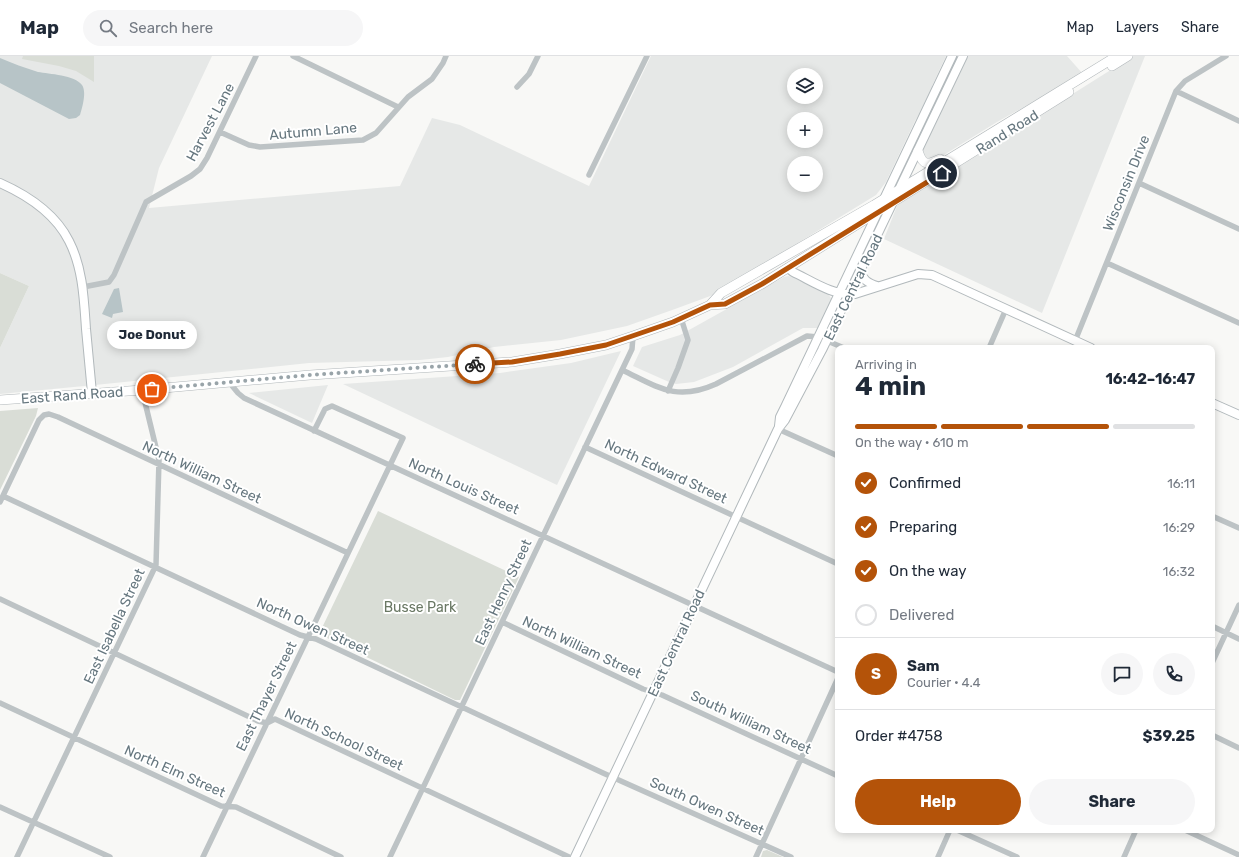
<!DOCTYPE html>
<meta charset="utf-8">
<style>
body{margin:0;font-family:Rubik,sans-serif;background:#f6f6f7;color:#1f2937;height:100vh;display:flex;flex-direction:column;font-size:15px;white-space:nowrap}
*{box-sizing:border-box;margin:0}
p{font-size:13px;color:#747a83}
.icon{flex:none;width:22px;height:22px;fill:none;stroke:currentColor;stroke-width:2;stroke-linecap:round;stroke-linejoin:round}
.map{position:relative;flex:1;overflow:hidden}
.details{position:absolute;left:835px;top:289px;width:380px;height:488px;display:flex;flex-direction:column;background:#fff;border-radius:8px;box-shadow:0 2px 10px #0003}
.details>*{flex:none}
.fabs{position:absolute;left:787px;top:12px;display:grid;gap:8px}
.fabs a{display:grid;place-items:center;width:36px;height:36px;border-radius:50%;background:#fff;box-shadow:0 2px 10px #0003;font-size:20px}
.pin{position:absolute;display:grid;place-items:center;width:34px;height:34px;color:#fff;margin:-17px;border:2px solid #fff;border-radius:50%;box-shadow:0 1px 4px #0007}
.courier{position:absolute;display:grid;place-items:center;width:40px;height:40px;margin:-20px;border:3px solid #b45309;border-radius:50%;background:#fff;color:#222;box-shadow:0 1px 5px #0007}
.bubble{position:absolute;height:28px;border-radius:14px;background:#fff;box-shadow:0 2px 10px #0003;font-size:13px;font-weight:700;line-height:28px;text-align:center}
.summary em{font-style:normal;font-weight:700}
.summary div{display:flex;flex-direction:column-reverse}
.summary{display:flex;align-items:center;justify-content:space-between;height:68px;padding:0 20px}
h1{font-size:26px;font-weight:700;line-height:30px}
.bar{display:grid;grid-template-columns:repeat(4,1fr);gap:6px 4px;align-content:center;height:48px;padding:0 20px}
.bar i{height:5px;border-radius:3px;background:#e0e1e3}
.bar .selected{background:#b45309}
.bar p{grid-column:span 4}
.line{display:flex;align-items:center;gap:10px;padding:0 20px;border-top:1px solid #e0e1e3}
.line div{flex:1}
.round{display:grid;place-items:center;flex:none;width:42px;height:42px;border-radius:21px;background:#f6f6f7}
ol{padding:0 20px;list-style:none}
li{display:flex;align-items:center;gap:12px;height:44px}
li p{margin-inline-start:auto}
li .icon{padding:4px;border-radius:50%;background:#b45309;color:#fff;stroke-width:4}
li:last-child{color:#747a83}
li i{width:22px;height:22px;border:2px solid #e0e1e3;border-radius:50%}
.button{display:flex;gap:8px;margin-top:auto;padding:8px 20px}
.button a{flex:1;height:46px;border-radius:24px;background:#b45309;color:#fff;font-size:16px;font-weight:700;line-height:46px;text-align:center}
.button a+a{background:#f6f6f7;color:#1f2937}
header{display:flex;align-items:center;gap:24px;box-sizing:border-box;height:56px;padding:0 20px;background:#fff;border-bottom:1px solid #e0e1e3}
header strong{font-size:19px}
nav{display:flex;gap:22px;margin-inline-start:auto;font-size:14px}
.search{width:280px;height:36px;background:#f6f6f7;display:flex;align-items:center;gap:10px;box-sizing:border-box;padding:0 14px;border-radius:22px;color:#747a83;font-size:15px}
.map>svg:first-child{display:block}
.built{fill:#e6e8e7;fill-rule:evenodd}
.green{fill:#d9ddd6}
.water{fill:#b7c4c7}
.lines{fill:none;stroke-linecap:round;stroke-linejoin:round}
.secondary-casing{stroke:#b2b9bc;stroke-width:10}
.primary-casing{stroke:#b1b7ba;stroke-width:10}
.street{stroke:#bdc3c5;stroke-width:5.5}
.secondary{stroke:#fff;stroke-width:8}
.primary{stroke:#fff;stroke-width:9}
.done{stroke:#99a4a9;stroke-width:4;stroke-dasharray:0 7.2}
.route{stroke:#b45309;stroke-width:5}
.labels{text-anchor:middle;stroke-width:4;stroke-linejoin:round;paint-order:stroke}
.street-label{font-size:14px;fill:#66777f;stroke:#fff}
.park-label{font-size:14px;fill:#6a7864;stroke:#fff}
</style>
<header>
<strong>Map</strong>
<div class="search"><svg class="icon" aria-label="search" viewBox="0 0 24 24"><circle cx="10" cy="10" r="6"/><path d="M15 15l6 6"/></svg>Search here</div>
<nav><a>Map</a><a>Layers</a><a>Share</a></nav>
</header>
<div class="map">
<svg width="1239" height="801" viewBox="0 0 1239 801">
<rect width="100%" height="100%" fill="#f8f8f6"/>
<path class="built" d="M0 0H212L159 112 149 152 400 130 432 62 460 69 589 130 651 0H946L932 30V36L915 65 886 126 876 139 723 233 713 239 675 253 627 270 561 284 494 291 448 301 420 304 309 307 95 329 0 338V292L29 230 0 217ZM794 19H816V41H794ZM794 63H816V85H794ZM794 107H816V129H794Z
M968 0H1067L1083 18 997 66 939 102 928 104 922 96 923 94Z
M1133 0H1145L1042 257 884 183 897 150 907 142Z
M788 220 792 221 828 238 831 242 832 244 819 272H803L733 311 694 326 676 328 669 326 633 310 642 291 680 279 784 221Z
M621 295 557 429 343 328 500 317 571 307Z
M328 329 312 367 249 337Z"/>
<path class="green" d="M23 0H94V26L76 15 59 10 22 3Z
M0 217 29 230 0 292Z
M38 352 36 360 0 434V355Z
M378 455 519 521 460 644H455L319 578Z
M767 794 783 801H761L763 795Z"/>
<path class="water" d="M0 2C12 7 25 12 38 16 49 18 75 19 82 29 87 36 82 52 80 59L76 62 69 63 0 27Z
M119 232 123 256 113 258 112 262 102 258 114 233Z"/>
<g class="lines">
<defs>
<path id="secondary" d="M0 127C27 139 55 157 69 185 83 212 84 244 86 273 88 295 90 316 92 337
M788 212 793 216C812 225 833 240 855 238L918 218 932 219 1091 292
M860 215C863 224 868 227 877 230
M1212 347 1239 359
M779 370 780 361 785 351 952 0
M575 801 778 373 785 364 822 294 963 0"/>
<path id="primary" d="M1112 10 1128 0
M918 95C923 110 927 109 940 103
M710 249 725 248 762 228 1069 36
M0 344 142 334 310 319 512 306 560 298 606 289 633 280 673 266 710 249 721 237 874 149 1117 0"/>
</defs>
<use href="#secondary" class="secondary-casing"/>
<use href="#primary" class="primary-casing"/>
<path class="street" d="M293 0 398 51
M517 31 529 18 538 0
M1176 35 1239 65
M220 76 249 89 260 91 363 84 376 77 408 41 432 23 443 7 446 0
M589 119 647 0
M1139 127 1239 173
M1107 207 1239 267
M83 231 109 226 114 219 146 146 191 120 200 113 207 102 256 0
M1075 285 1176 35 1185 25 1226 0
M989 292 1006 253
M622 314C658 331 676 346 716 328L807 280 818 281 844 292
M229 326 238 337 244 342 838 616
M668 335 678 312 688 284 681 262
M778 373 838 400
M585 391 838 508
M3 440 300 579 316 583 603 717 791 801
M0 446 39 364 44 359 49 358 58 361 348 497
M1212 460 1239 472
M0 543 258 665 267 667 275 663 569 801
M502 566 643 633 662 639 838 720
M1212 570 1239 583
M1212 607 1239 549
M0 647 221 750 236 751 341 801
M1212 679 1239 692
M0 751 110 801
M957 774 1017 801
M1185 774 1239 799
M17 801 156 509 159 404 142 334
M203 801 403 382 332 350 325 353 314 375
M390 801 622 314 632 293 633 280
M756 801 838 622
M938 801 950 774
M1124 801 1136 774"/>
<use href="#secondary" class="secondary"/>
<use href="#primary" class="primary"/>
</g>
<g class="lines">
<path class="done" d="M152 333 310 319 475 308"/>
<path class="route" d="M475 308 512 306 560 298 606 289 673 266 710 249 725 248 762 228 942 117"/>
</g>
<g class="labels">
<g class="street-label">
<text transform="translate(210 66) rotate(-62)" y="5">Harvest Lane</text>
<text transform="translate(313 75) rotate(-5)" y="5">Autumn Lane</text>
<text transform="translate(1007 76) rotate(-32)" y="5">Rand Road</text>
<text transform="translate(1126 127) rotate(-68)" y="5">Wisconsin Drive</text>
<text transform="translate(853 231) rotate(-64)" y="5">East Central Road</text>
<text transform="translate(72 339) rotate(-4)" y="5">East Rand Road</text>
<text transform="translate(666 415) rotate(25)" y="5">North Edward Street</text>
<text transform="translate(202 416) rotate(25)" y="5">North William Street</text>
<text transform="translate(464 430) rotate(24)" y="5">North Louis Street</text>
<text transform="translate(503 536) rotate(-65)" y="5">East Henry Street</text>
<text transform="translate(114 570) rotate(-65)" y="5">East Isabella Street</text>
<text transform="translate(313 570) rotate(24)" y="5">North Owen Street</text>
<text transform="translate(676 587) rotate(-65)" y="5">East Central Road</text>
<text transform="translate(582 591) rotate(25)" y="5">North William Street</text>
<text transform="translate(266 640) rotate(-64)" y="5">East Thayer Street</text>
<text transform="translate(751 666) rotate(25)" y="5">South William Street</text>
<text transform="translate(344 683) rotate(25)" y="5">North School Street</text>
<text transform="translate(175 715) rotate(24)" y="5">North Elm Street</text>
<text transform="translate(707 750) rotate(24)" y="5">South Owen Street</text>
</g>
<g class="park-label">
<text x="420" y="556">Busse Park</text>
</g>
</g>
</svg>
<div class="fabs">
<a><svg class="icon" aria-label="layers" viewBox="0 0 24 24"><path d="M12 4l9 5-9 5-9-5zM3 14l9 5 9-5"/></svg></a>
<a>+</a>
<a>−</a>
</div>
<div class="pin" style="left:152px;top:333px;background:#ea580c"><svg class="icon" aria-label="bag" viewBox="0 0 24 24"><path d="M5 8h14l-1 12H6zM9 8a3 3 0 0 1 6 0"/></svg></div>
<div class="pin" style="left:942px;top:117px;background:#1f2937"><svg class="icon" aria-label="home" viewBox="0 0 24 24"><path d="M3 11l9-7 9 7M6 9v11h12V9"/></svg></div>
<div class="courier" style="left:475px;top:308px"><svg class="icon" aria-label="bike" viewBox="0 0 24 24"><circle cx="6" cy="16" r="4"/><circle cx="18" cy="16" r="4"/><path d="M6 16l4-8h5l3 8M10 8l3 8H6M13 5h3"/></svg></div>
<div class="bubble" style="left:107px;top:265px;width:90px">Joe Donut</div>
<section class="details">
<div class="summary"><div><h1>4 min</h1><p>Arriving in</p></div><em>16:42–16:47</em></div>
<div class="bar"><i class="selected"></i><i class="selected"></i><i class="selected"></i><i></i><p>On the way · 610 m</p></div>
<ol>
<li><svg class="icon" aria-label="check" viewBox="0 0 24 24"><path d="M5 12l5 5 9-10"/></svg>Confirmed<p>16:11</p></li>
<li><svg class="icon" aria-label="check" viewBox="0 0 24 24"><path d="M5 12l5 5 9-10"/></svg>Preparing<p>16:29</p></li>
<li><svg class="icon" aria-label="check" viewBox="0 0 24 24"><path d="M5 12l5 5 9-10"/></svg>On the way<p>16:32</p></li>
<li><i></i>Delivered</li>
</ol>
<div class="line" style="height:72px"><b class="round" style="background:#b45309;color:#fff">S</b><div><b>Sam</b><p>Courier · 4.4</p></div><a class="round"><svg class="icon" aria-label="chat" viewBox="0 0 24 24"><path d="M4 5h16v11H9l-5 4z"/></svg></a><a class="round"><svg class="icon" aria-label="phone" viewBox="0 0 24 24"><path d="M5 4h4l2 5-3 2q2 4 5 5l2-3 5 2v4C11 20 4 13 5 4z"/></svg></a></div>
<div class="line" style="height:52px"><div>Order #4758</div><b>$39.25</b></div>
<div class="button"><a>Help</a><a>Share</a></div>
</section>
</div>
